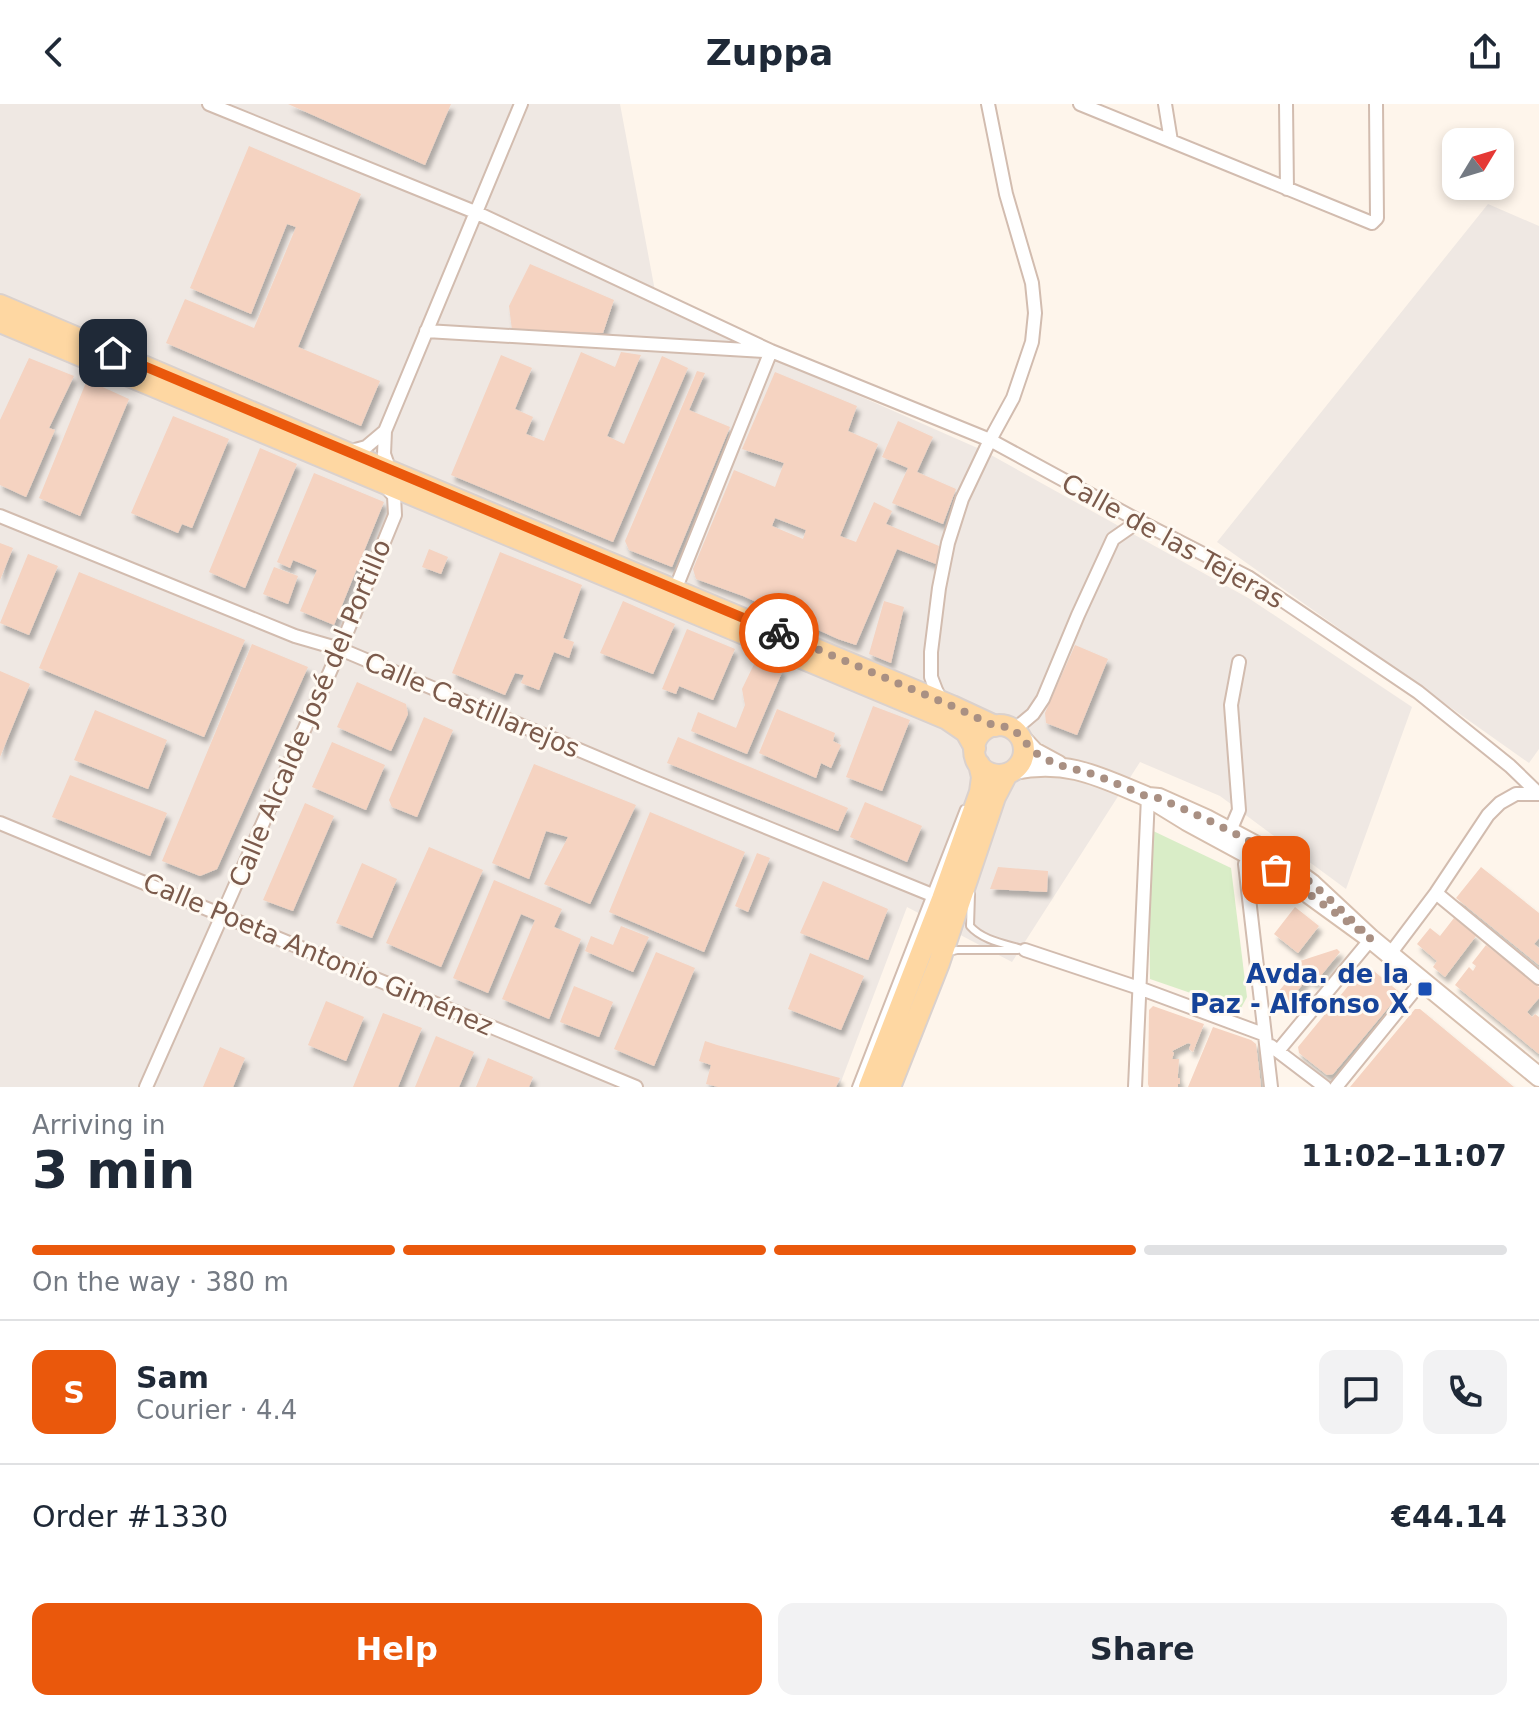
<!DOCTYPE html>
<meta charset="utf-8">
<style>
body{margin:0;font-family:"DejaVu Sans",sans-serif;background:#f2f2f3;color:#1f2937;height:100vh;display:flex;flex-direction:column;font-size:30px;white-space:nowrap}
*{box-sizing:border-box;margin:0}
p{font-size:26px;color:#747a83}
.icon{flex:none;width:44px;height:44px;fill:none;stroke:currentColor;stroke-width:2;stroke-linecap:round;stroke-linejoin:round}
.map{position:relative;height:983px;overflow:hidden}
.drawer{display:flex;flex-direction:column;background:#fff;flex:1}
.drawer>*{flex:none}
.needle{width:52px;rotate:52deg}
.buttons{position:absolute;left:1442px;top:24px;display:grid;gap:16px}
.buttons a{display:grid;place-items:center;width:72px;height:72px;border-radius:16px;background:#fff;box-shadow:0 4px 12px #0003;font-size:40px}
.pin{position:absolute;display:grid;place-items:center;width:68px;height:68px;color:#fff;margin:-34px;border-radius:16px;box-shadow:0 4px 12px #0006}
.courier{position:absolute;display:grid;place-items:center;width:80px;height:80px;margin:-40px;border:6px solid #ea580c;border-radius:50%;background:#fff;color:#222;box-shadow:0 2px 10px #0007}
.summary em{font-style:normal;font-weight:800}
.summary div{display:flex;flex-direction:column-reverse}
.summary{display:flex;align-items:center;justify-content:space-between;height:136px;padding:0 32px}
h1{font-size:52px;font-weight:800;line-height:60px}
.bar{display:grid;grid-template-columns:repeat(4,1fr);gap:12px 8px;align-content:center;height:96px;padding:0 32px}
.bar i{height:10px;border-radius:6px;background:#e0e1e3}
.bar .selected{background:#ea580c}
.bar p{grid-column:span 4}
.line{display:flex;align-items:center;gap:20px;padding:0 32px;border-top:2px solid #e0e1e3}
.line div{flex:1}
.round{display:grid;place-items:center;flex:none;width:84px;height:84px;border-radius:16px;background:#f2f2f3}
.action{display:flex;gap:16px;margin-top:auto;padding:16px 32px}
.action a{flex:1;height:92px;border-radius:16px;background:#ea580c;color:#fff;font-size:32px;font-weight:800;line-height:92px;text-align:center}
.action a+a{background:#f2f2f3;color:#1f2937}
header{display:flex;justify-content:space-between;align-items:center;height:104px;padding:0 32px;background:#fff;font-size:36px;font-weight:800}
.map>svg:first-child{display:block}
.industrial{fill:#efe8e3}
.green{fill:#d9edc7}
.building{fill:#f5d3c1;fill-rule:evenodd;filter:url(#shadow)}
.lines{fill:none;stroke-linecap:round;stroke-linejoin:round}
.lane-casing{stroke:#d2bcaf;stroke-width:10}
.street-casing{stroke:#d2bcaf;stroke-width:16}
.secondary-casing{stroke:#d7bfae;stroke-width:22}
.primary-casing{stroke:#dad1cd;stroke-width:24}
.lane{stroke:#fff;stroke-width:6}
.street{stroke:#fff;stroke-width:12}
.secondary{stroke:#fff;stroke-width:18}
.primary{stroke:#fed7a2;stroke-width:20}
.done{stroke:#a99083;stroke-width:8;stroke-dasharray:0 14.4}
.route{stroke:#ea580c;stroke-width:10}
.transit-dot{fill:#1a4fb4;stroke:#fffaf3;stroke-width:3}
.labels{text-anchor:middle;stroke-width:6;stroke-linejoin:round;paint-order:stroke}
.street-label{font-size:26px;fill:#7b5a4b;stroke:#fffaf3}
.transit-label{font-size:26px;font-weight:bold;fill:#164399;stroke:#fffaf3;text-anchor:end}
</style>
<header><svg class="icon" aria-label="back" viewBox="0 0 24 24"><path d="M15 5l-7 7 7 7"/></svg>Zuppa<svg class="icon" aria-label="share" viewBox="0 0 24 24"><path d="M12 15V3M7 8l5-5 5 5M5 13v7h14v-7"/></svg></header>
<div class="map">
<svg width="1539" height="983" viewBox="0 0 1539 983">
<defs>
<filter id="shadow"><feDropShadow dx="3.5" dy="6" stdDeviation="2" flood-color="#0004"/></filter>
</defs>
<rect width="100%" height="100%" fill="#fef5eb"/>
<path class="industrial" d="M0 0H620L658 203 982 346 1250 495 1412 603 1346 785 1220 692 1140 658 1012 858 907 803 839 983H0Z
M1488 100 1539 122V645L1529 659 1217 438Z"/>
<path class="green" d="M1149 725 1231 764 1247 893 1240 906 1150 875Z"/>
<path class="building" d="M288 0H451L425 61Z
M249 42 361 90 298 243 380 277 361 322 166 239 185 195 254 224 296 123 287 120 251 210 190 184Z
M530 160 614 196 603 229 512 226 509 202Z
M581 248 615 263 621 248 641 251 607 332 624 340 662 252 688 264 613 438 451 371 501 251 532 264 515 305 533 313 526 330 544 337Z
M29 254 74 272 49 324 55 326 26 393 0 381V316Z
M697 267 705 269 689 306 730 323 672 463 629 446 625 437Z
M775 268 857 302 848 327 878 340 840 432 856 438 874 398 892 407 886 420 939 442 936 460 897 445 856 541 838 535 743 492 696 475 693 465 734 366 775 383 784 359 742 345ZM775 414 806 426 803 435 772 422Z
M87 276 129 295 80 412 39 394Z
M173 312 229 335 192 424 182 420 178 429 131 409Z
M898 317 933 333 917 368 956 385 943 420 892 399 908 364 882 353Z
M260 344 297 360 245 484 209 468Z
M314 369 384 398 334 521 300 507 317 466 293 456 290 464 277 458Z
M0 439 13 444 0 476Z
M429 445 448 453 441 470 422 463Z
M500 448 582 481 563 534 574 538 569 554 554 548 539 586 521 579 524 571 515 569 505 591 452 569Z
M28 450 58 462 29 531 0 519Z
M274 463 298 472 288 500 263 490Z
M79 468 245 536 204 633 39 564Z
M623 497 675 520 653 570 600 549Z
M884 497 904 503 891 559 869 550Z
M687 525 735 545 713 596 679 582 676 590 662 585Z
M252 540 308 563 217 765 200 772 162 757Z
M1075 541 1108 555 1077 631 1046 619 1045 609Z
M757 554 783 566 747 650 691 627 698 608 736 624 745 601 742 585Z
M0 567 30 580 0 653Z
M357 578 406 600 408 610 391 647 337 623Z
M873 602 910 616 882 687 846 673Z
M777 605 835 629 833 637 841 641 831 664 821 659 816 674 759 649Z
M95 606 167 636 148 685 74 656Z
M424 613 453 626 417 713 392 703 389 696Z
M678 633 848 704 838 727 667 659Z
M332 638 385 661 366 706 312 683Z
M534 660 636 701 590 800 544 780 568 733 546 727 529 775 492 759Z
M70 671 167 709 150 752 52 713Z
M865 698 922 722 907 758 850 733Z
M305 699 334 712 293 807 263 796Z
M650 708 745 748 704 848 609 808Z
M429 743 483 766 441 863 386 839Z
M757 749 770 754 748 808 735 802Z
M362 759 397 775 372 834 336 819Z
M998 763 1048 767 1047 788 990 785Z
M1481 763 1539 809V834L1534 840 1539 844V861L1456 794Z
M494 776 562 805 554 823 581 835 549 915 502 895 535 816 521 810 488 889 453 874Z
M823 777 888 805 868 856 800 829Z
M1295 803 1319 822 1298 849 1274 830Z
M1454 814 1476 832 1445 873 1433 863 1437 857 1417 840 1430 824 1440 832Z
M621 822 649 833 633 868 585 847 591 832 613 841Z
M1486 841 1539 883V894L1527 908 1532 913 1535 910 1539 913V950L1455 881 1469 863 1473 867 1476 862 1472 859Z
M1337 845 1340 848 1315 879 1308 874 1286 900 1275 892 1297 865 1295 863 1300 857Z
M656 848 695 864 654 962 614 945Z
M810 849 864 872 841 926 788 905Z
M1369 863 1398 887V892L1333 970 1327 971 1299 949 1298 943 1363 864Z
M574 882 613 898 599 933 560 918Z
M326 897 364 913 346 957 308 941Z
M1153 902 1204 920 1193 948 1189 945 1191 940 1188 939 1172 947 1174 949 1172 955H1179L1178 970V974H1180V980H1178V983H1149L1148 980 1149 906Z
M1415 905H1420L1514 983H1350Z
M383 909 422 924 398 983H353Z
M1213 923 1251 936 1256 940 1261 983H1188Z
M436 932 474 948 459 983H415Z
M705 937 717 941 840 974 836 983H718L706 980 711 961 699 957Z
M220 943 245 954 233 983H203Z
M488 954 533 973 529 983H476Z"/>
<g class="lines">
<defs>
<path id="lane" d="M971 790 970 822C983 837 1007 840 1025 846
M949 848 957 846H1018
M856 983 964 705"/>
<path id="street" d="M209 0 475 108 771 247 990 336 1139 417 1248 473 1418 588 1510 662 1539 690
M1080 0 1372 119 1377 114 1376 0
M1165 0 1171 37
M1286 0 1287 85
M426 227 764 247
M348 348 366 343 385 327
M390 367 384 350 385 327 521 0
M0 412 295 532 340 545 643 673 942 795
M675 486 771 247
M942 598 936 586 931 573V548L939 484 948 439 962 395 990 336 1013 294 1032 238 1035 209 1032 179 1006 90 988 0
M1014 626 1033 610 1043 595 1078 511 1113 435 1139 417
M0 719 636 983
M1230 727 1239 706 1231 601 1239 558
M1256 754 1249 756 1245 760 1271 983
M1436 789 1539 874
M1025 846 1139 884 1263 930
M1390 850 1436 789 1488 711 1500 699 1516 690H1539
M1271 942 1325 983
M1278 947 1371 835
M146 983 340 545 395 411 394 392 385 382
M1135 983 1148 693
M1336 983 1422 877"/>
<path id="secondary" d="M1020 633 1034 648 1058 661
M1014 666C1068 655 1100 673 1148 693
M1371 835 1312 780 1268 748 1206 715 1159 694 1148 693 1187 717 1259 756 1309 790 1371 835 1539 973"/>
<path id="primary" d="M0 201 390 367 952 602 995 622
M0 218 947 615 966 628 975 644
M974 646a25 25 0 1 1 50 0a25 25 0 1 1-50 0Z
M869 983 942 795 980 688 982 673 979 660
M890 983 939 859 995 693 1007 670"/>
</defs>
<use href="#lane" class="lane-casing"/>
<use href="#street" class="street-casing"/>
<use href="#secondary" class="secondary-casing"/>
<use href="#primary" class="primary-casing"/>
<use href="#lane" class="lane"/>
<use href="#street" class="street"/>
<use href="#secondary" class="secondary"/>
<use href="#primary" class="primary"/>
</g>
<g class="lines">
<path class="done" d="M779 529 952 602 995 622 1008 623 1017 629 1034 648 1055 660 1096 671 1148 693 1159 694C1206 715 1255 736 1297 768 1324 788 1347 812 1371 835L1276 766"/>
<path class="route" d="M113 249 779 529"/>
</g>
<rect class="transit-dot" x="1417" y="877" width="16" height="16" rx="4"/>
<g class="labels">
<g class="street-label">
<text transform="translate(1173 437) rotate(29)" y="9">Calle de las Tejeras</text>
<text transform="translate(472 601) rotate(23)" y="9">Calle Castillarejos</text>
<text transform="translate(310 609) rotate(-67)" y="9">Calle Alcalde José del Portillo</text>
<text transform="translate(318 850) rotate(23)" y="9">Calle Poeta Antonio Giménez</text>
</g>
<g class="transit-label">
<text x="1409" y="879">Avda. de la<tspan x="1409" dy="30">Paz - Alfonso X</tspan></text>
</g>
</g>
</svg>
<div class="buttons">
<a><svg class="needle" viewBox="-14 -14 28 28"><path d="M0-13l5 13h-10z" fill="#e53935"/><path d="M0 13l5-13h-10z" fill="#747a83"/></svg></a>
</div>
<div class="pin" style="left:1276px;top:766px;background:#ea580c"><svg class="icon" aria-label="bag" viewBox="0 0 24 24"><path d="M5 8h14l-1 12H6zM9 8a3 3 0 0 1 6 0"/></svg></div>
<div class="pin" style="left:113px;top:249px;background:#1f2937"><svg class="icon" aria-label="home" viewBox="0 0 24 24"><path d="M3 11l9-7 9 7M6 9v11h12V9"/></svg></div>
<div class="courier" style="left:779px;top:529px"><svg class="icon" aria-label="bike" viewBox="0 0 24 24"><circle cx="6" cy="16" r="4"/><circle cx="18" cy="16" r="4"/><path d="M6 16l4-8h5l3 8M10 8l3 8H6M13 5h3"/></svg></div>
</div>
<section class="drawer">
<div class="summary"><div><h1>3 min</h1><p>Arriving in</p></div><em>11:02–11:07</em></div>
<div class="bar"><i class="selected"></i><i class="selected"></i><i class="selected"></i><i></i><p>On the way · 380 m</p></div>
<div class="line" style="height:144px"><b class="round" style="background:#ea580c;color:#fff">S</b><div><b>Sam</b><p>Courier · 4.4</p></div><a class="round"><svg class="icon" aria-label="chat" viewBox="0 0 24 24"><path d="M4 5h16v11H9l-5 4z"/></svg></a><a class="round"><svg class="icon" aria-label="phone" viewBox="0 0 24 24"><path d="M5 4h4l2 5-3 2q2 4 5 5l2-3 5 2v4C11 20 4 13 5 4z"/></svg></a></div>
<div class="line" style="height:104px"><div>Order #1330</div><b>€44.14</b></div>
<div class="action"><a>Help</a><a>Share</a></div>
</section>
